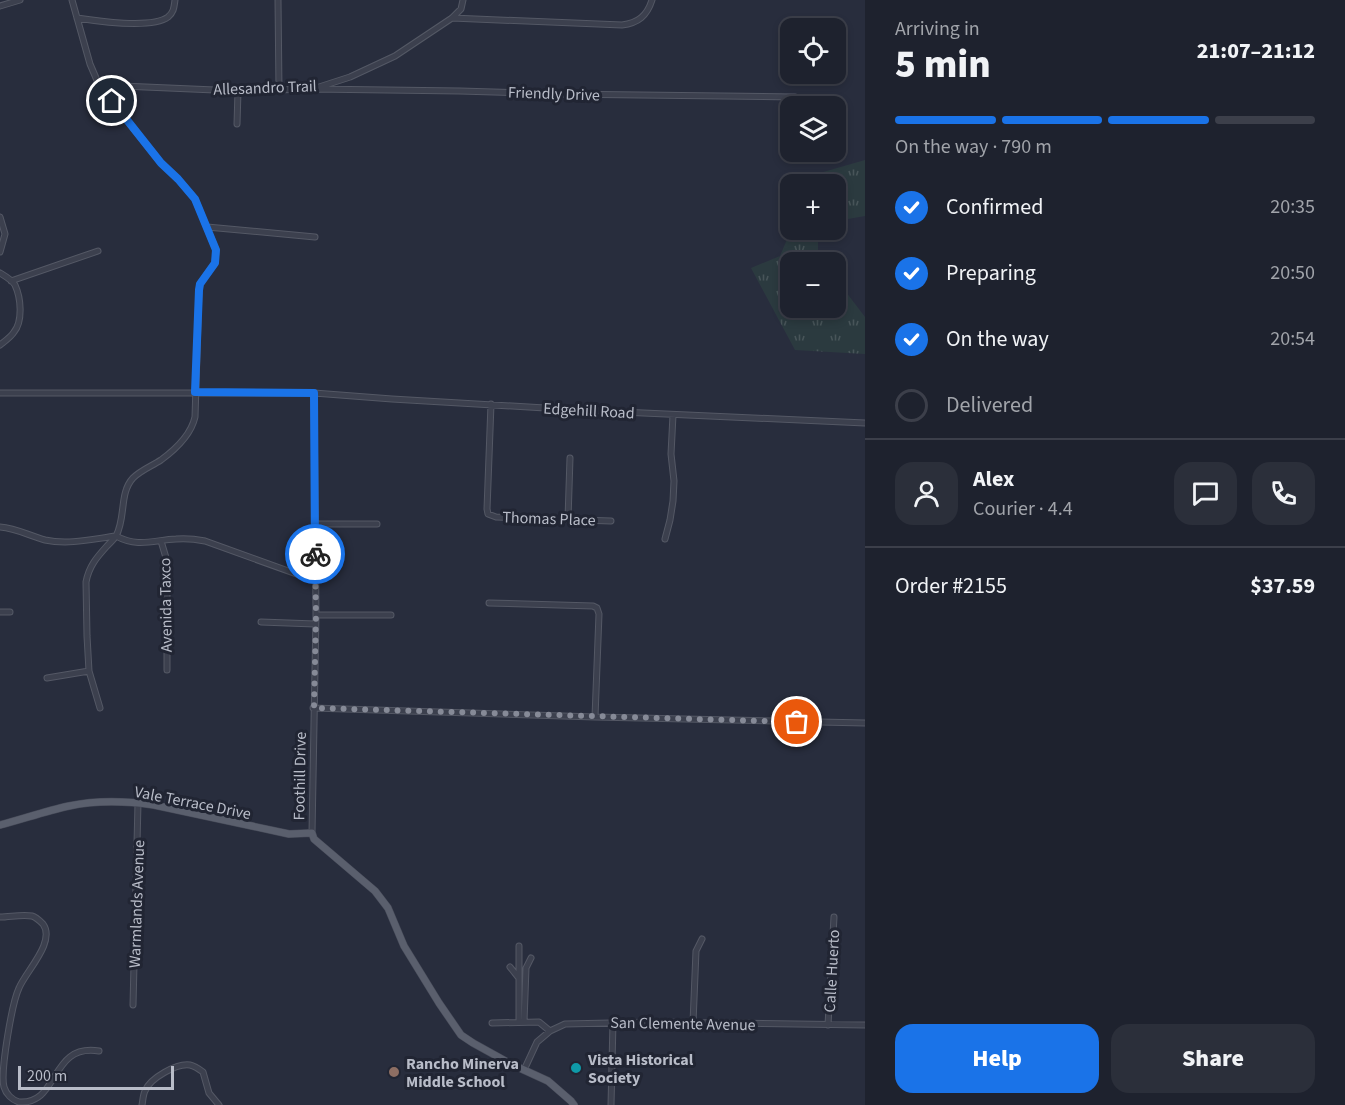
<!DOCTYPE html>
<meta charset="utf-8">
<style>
body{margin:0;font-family:"Source Sans 3",sans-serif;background:#2b2f3a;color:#f1f3f6;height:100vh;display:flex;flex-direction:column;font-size:22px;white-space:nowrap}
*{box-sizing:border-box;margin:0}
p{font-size:20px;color:#a1a4aa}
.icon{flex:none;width:33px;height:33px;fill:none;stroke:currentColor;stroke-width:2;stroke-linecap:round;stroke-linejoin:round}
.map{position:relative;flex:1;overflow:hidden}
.drawer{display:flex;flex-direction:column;background:#1e222e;width:480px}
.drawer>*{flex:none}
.buttons{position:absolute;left:780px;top:18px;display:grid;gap:12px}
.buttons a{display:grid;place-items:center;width:66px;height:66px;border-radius:12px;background:#1e222e;box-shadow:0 3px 9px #0003,0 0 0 2px #3c3f4a;font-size:30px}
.scale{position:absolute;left:18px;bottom:15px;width:156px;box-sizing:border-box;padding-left:6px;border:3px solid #b8bcc8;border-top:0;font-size:16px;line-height:21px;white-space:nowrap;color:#b8bcc8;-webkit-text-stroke:4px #212533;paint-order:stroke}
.pin{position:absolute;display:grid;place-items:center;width:51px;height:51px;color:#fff;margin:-26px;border:3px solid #fff;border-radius:50%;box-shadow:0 2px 6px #0007}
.courier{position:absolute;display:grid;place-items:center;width:60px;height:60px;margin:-30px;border:4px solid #1a73e8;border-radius:50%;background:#fff;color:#222;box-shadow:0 2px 8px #0007}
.headline em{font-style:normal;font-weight:800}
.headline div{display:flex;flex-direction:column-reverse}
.headline{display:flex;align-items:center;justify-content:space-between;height:102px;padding:0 30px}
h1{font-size:39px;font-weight:800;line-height:45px}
.bar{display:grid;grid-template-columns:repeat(4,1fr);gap:9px 6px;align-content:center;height:72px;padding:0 30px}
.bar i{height:8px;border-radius:4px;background:#3c3f4a}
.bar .selected{background:#1a73e8}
.bar p{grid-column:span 4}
.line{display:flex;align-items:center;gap:15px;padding:0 30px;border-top:2px solid #3c3f4a}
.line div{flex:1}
.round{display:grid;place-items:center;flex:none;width:63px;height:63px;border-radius:18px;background:#2b2f3a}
ol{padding:0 30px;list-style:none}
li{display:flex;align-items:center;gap:18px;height:66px}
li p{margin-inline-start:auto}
li .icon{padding:6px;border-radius:50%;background:#1a73e8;color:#fff;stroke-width:4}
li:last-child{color:#a1a4aa}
li i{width:33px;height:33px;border:3px solid #3c3f4a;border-radius:50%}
.primary-button{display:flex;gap:12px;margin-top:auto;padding:12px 30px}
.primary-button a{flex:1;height:69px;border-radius:18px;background:#1a73e8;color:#fff;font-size:24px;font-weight:800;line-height:69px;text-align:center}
.primary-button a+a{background:#2b2f3a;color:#f1f3f6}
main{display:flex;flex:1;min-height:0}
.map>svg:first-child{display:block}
.grass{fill:url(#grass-tufts)}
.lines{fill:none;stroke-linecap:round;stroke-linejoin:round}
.minor-casing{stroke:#545865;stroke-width:7}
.major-casing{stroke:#454957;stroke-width:8}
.minor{stroke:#3c404e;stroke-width:5}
.major{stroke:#5a5f6d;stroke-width:7}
.done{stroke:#868a97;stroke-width:6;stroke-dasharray:0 10.8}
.route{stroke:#1a73e8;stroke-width:8}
.culture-dot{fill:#0f9aa8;stroke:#212533;stroke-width:2}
.education-dot{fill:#8d6e63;stroke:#212533;stroke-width:2}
.labels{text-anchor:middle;stroke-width:6;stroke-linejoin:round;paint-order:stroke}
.street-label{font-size:16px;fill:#b8bcc8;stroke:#212533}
.poi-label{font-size:16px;font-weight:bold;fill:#b8bcc8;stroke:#212533;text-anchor:start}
</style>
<main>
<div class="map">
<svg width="865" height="1105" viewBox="0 0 865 1105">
<defs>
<pattern id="grass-tufts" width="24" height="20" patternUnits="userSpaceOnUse" patternTransform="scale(1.5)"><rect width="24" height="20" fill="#2b3a3f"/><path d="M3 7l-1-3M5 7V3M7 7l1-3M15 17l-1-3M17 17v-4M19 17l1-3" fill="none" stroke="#485559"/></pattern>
</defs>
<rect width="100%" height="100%" fill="#282d3d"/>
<path class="grass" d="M865 160V216L836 221V184H809L813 175Z
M791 230H818V255L823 262H790V308H836V279L865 317V354L795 350 751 268 780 256Z"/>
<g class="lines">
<defs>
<path id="minor" d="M72 0 90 64 99 85 161 163 178 179 195 199 216 250 215 263 200 284 199 290 195 417C191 435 176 449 161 460 152 466 141 470 133 478 119 493 126 518 116 536 114 539 110 543 107 546 97 557 89 566 86 582L87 636 89 671 100 708
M278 0 279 90
M0 6 20 0
M77 18C96 21 152 29 168 17 174 12 174 7 175 0
M452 18 622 25C638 23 647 16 652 0
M99 85 238 91 313 89 350 77 395 56 452 18 461 9 463 0
M313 89 460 91 558 94 795 97
M237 124 238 91
M0 217 5 234 0 252
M207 227 315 237
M0 273C5 276 12 280 15 285 21 298 23 321 14 332 11 337 5 341 0 345
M11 281 98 251
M0 393H314L392 399 578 410 865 423
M491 404 487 509 488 514 496 517 611 521
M568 519 570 458
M315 524H377
M0 527C16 528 30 536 45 540 69 545 93 539 116 536 138 548 154 540 176 539 186 538 195 539 205 541L316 581
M665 539 670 520 673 501 674 481 671 454 673 415
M161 541 167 561V670
M489 603 593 606 597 608 599 614 595 717
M0 612H10
M316 615H391
M261 622 315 624
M47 678 89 671
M313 708 595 717 865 723
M312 833 316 615 314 393
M0 917C10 917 22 914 32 916 36 917 40 921 43 924 56 942 26 971 19 988 12 1003 0 1072 4 1087 6 1094 12 1100 19 1102 60 1105 49 1043 99 1051
M519 946V1022
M510 967 518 977
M133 1005 138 803
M524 1022 526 968 531 958
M492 1023 539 1022 550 1031
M693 1023 696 951 702 939
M828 1025 834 917
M524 1070 537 1042 550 1031 565 1024 655 1022 865 1025
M142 1105C143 1100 143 1095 145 1091 150 1078 177 1063 190 1065 195 1066 199 1069 203 1072L209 1093 219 1105
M611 1105 613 1022"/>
<path id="major" d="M0 825C23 819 46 811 69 806 97 800 126 801 154 805L289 834 312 833 314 839 375 891 388 908 404 946 439 1003 461 1035 473 1043 511 1064 548 1081 571 1101 574 1105"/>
</defs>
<use href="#minor" class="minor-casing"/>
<use href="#major" class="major-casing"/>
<use href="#minor" class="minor"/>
<use href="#major" class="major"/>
</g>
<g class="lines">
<path class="done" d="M315 554 316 615 314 708 797 722"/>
<path class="route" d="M112 101 161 163 178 179 195 199 216 250 215 263 200 284 199 290 195 392 314 393 315 554"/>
</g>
<circle class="culture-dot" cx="576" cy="1068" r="6"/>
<circle class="education-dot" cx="394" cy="1072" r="6"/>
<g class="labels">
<g class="street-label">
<text transform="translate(265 87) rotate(-2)" y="6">Allesandro Trail</text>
<text transform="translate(554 93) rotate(2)" y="6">Friendly Drive</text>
<text transform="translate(589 410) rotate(3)" y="6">Edgehill Road</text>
<text transform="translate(549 518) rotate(2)" y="6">Thomas Place</text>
<text transform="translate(165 605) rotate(-91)" y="6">Avenida Taxco</text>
<text transform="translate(299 776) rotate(-89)" y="6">Foothill Drive</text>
<text transform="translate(193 802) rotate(11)" y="6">Vale Terrace Drive</text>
<text transform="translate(136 904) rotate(-88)" y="6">Warmlands Avenue</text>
<text transform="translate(831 971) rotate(-87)" y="6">Calle Huerto</text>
<text transform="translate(683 1023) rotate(1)" y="6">San Clemente Avenue</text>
</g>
<g class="poi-label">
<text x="588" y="1065">Vista Historical<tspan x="588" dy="18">Society</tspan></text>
<text x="406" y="1069">Rancho Minerva<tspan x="406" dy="18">Middle School</tspan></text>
</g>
</g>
</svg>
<div class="buttons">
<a><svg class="icon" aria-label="locate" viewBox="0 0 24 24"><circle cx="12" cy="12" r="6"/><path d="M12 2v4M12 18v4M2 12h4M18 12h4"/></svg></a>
<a><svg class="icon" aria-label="layers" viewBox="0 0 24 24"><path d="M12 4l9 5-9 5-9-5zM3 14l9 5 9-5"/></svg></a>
<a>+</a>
<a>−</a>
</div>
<div class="scale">200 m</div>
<div class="pin" style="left:797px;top:722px;background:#ea580c"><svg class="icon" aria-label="bag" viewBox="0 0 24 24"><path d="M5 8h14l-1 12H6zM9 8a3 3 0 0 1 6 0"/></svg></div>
<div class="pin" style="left:112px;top:101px;background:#1f2937"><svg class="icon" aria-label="home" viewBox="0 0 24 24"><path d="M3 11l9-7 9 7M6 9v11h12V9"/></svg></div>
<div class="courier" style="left:315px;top:554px"><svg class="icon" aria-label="bike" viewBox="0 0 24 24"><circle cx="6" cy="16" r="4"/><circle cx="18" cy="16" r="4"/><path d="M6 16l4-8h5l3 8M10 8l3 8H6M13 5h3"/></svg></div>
</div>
<section class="drawer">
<div class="headline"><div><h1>5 min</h1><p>Arriving in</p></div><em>21:07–21:12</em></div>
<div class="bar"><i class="selected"></i><i class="selected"></i><i class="selected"></i><i></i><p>On the way · 790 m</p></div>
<ol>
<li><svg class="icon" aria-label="check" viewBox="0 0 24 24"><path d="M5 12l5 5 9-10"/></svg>Confirmed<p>20:35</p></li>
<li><svg class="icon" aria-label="check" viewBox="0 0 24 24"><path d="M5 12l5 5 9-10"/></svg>Preparing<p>20:50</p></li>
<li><svg class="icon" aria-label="check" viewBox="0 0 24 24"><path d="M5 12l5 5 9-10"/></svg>On the way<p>20:54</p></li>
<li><i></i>Delivered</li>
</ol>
<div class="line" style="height:108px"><a class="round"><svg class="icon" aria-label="person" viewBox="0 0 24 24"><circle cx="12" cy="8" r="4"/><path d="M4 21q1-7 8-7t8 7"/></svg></a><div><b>Alex</b><p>Courier · 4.4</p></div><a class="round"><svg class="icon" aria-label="chat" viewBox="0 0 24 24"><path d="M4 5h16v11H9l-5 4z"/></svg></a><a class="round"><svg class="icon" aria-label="phone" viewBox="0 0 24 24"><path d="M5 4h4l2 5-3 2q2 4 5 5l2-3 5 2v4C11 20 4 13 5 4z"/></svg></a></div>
<div class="line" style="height:78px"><div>Order #2155</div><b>$37.59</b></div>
<div class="primary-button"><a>Help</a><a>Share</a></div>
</section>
</main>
